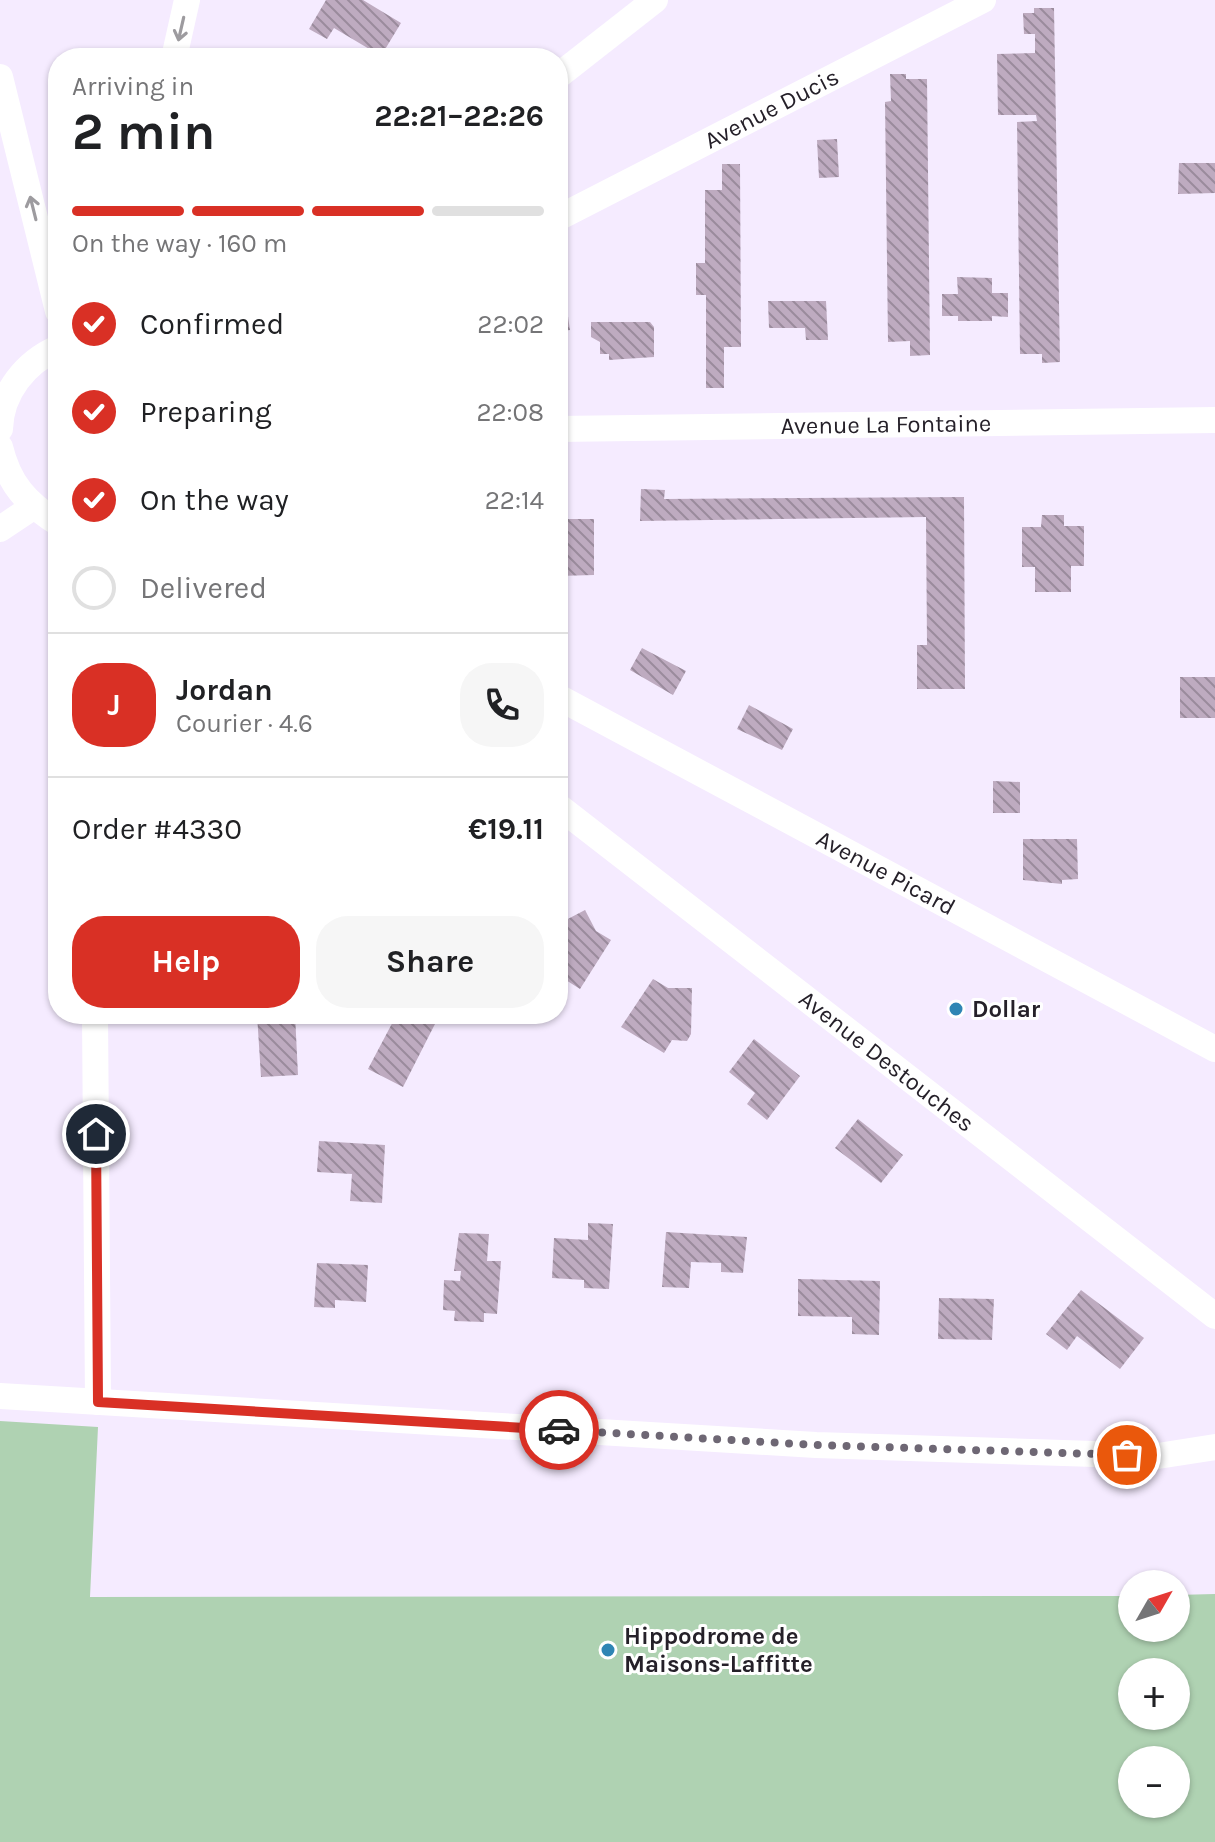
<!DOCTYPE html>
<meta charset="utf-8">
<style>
body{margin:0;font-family:Karla,sans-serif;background:#f6f6f6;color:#202124;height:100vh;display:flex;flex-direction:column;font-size:30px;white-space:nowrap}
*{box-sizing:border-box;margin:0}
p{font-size:26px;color:#757577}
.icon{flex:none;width:44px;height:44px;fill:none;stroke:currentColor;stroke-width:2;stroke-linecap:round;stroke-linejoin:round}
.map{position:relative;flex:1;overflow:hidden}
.sheet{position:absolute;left:48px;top:48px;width:520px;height:976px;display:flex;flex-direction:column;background:#fff;border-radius:32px;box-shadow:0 2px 6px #0004}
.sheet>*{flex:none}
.needle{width:52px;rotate:51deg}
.fabs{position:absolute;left:1118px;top:1570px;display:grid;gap:16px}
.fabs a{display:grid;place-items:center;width:72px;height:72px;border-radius:50%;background:#fff;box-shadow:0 2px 6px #0004;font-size:40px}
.pin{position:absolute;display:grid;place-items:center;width:68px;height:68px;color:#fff;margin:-34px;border:4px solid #fff;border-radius:50%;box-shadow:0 2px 8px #0007}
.courier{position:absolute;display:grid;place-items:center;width:80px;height:80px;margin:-40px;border:6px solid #d93025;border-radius:50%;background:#fff;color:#222;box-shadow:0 2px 10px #0007}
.head em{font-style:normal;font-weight:700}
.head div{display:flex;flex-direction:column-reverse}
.head{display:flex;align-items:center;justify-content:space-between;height:136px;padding:0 24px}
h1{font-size:52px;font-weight:700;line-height:60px}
.bar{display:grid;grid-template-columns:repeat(4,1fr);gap:12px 8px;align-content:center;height:96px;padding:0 24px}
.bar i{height:10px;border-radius:6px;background:#e0e0e0}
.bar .current{background:#d93025}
.bar p{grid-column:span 4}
.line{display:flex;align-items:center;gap:20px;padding:0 24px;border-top:2px solid #e0e0e0}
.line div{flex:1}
.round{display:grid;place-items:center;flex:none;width:84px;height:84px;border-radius:32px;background:#f6f6f6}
ol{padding:0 24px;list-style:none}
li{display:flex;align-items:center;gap:24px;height:88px}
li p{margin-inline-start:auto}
li .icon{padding:8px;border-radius:50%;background:#d93025;color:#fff;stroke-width:4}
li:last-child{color:#757577}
li i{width:44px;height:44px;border:4px solid #e0e0e0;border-radius:50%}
.button{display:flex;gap:16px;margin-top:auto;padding:16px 24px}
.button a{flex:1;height:92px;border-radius:32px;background:#d93025;color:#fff;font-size:32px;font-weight:700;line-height:92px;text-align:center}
.button a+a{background:#f6f6f6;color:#202124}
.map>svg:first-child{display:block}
.green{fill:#afd2b2;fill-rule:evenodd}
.building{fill:url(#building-back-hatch)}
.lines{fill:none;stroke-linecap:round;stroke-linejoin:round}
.street{stroke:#fff;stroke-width:26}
.oneway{stroke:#9d9b9f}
.done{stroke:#6e6774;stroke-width:8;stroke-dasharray:0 14.4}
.route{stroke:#d93025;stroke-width:10}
.poi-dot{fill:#2f85b4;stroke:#fff;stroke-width:3}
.labels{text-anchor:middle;stroke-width:6;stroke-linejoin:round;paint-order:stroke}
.street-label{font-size:24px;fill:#252029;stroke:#fff}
.poi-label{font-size:24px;font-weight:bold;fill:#252029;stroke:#fff;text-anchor:start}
</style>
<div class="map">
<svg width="1215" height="1842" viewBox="0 0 1215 1842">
<defs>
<pattern id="building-back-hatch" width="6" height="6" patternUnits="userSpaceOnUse" patternTransform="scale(2)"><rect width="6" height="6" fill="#beabc0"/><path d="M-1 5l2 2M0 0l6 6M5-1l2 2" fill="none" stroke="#9a8b9c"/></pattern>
</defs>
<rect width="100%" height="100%" fill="#f5ebff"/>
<path class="green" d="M0 1421 98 1427 90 1597 1132 1596V1628H1176V1595L1215 1594V1842H0ZM1132 1672H1176V1716H1132ZM1132 1760H1176V1804H1132Z"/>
<path class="building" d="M326 0H363L401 23 381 56 334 28 327 39 309 29Z
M1034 8H1054L1060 362 1042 363V354H1020L1017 122 1037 121 1036 115H998L997 54 1035 53V34H1024L1023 13H1034Z
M890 74H906V79H927L930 355 910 356V341L888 342 885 102 891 101Z
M837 139 839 177 819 178 817 140Z
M1179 163H1215V193L1178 194Z
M722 164H740L741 347H724V388H706V295H696V263H705V190H722Z
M957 277 992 278V293H1008V317L992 316V321H958V316H942V294H958Z
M768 301H826L828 340H806L805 328H769Z
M566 303 570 330 558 332V304Z
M591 322H650L654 327V357L609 360V354H600V342L591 337Z
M641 489 665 490 664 499 964 497 965 689H917V645H927L926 517 640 521Z
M1042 515H1064V526H1084V566H1071V592H1035V567H1022V527H1041Z
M558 519H594V575L558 576Z
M642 648 686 671 673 695 630 670Z
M1180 677H1215V718H1180Z
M749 705 793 729 782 750 737 729Z
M993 781 1020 782V813H993Z
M1023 839H1077L1078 879 1062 880V884L1023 880Z
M558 909 564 921 585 910 596 931 611 940 580 989 558 975Z
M653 979 668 988H692L691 1034 687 1041 672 1040 664 1053 621 1027Z
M257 1014H295L298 1075 261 1077Z
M397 1014H420L436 1022 403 1087 368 1069Z
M754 1039 800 1076 767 1120 747 1104 755 1093 729 1072Z
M858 1119 903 1155 881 1183 835 1148Z
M319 1141 385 1145 382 1203 350 1201 352 1174 317 1172Z
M588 1223 613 1224 609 1289 584 1288V1280L552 1278 554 1238 588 1240Z
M666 1232 747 1237 743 1273 721 1272V1263L691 1262 689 1288 662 1287Z
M459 1233 489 1234 487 1261H501L497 1314 484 1313V1322L454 1321 455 1311 443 1310 444 1280 460 1281 461 1271H454Z
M317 1263 368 1265 366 1302 335 1300V1308L314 1307Z
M798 1279 880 1281 879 1335 852 1334V1317L798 1316Z
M1081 1290 1144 1338 1120 1369 1077 1336 1067 1350 1046 1334Z
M939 1298 994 1299 992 1340 938 1339Z"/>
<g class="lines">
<g class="street">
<path d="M174 58 187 0"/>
<path d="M558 76 655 0"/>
<path d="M0 77 58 311"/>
<path id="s1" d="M558 218 983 0"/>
<path d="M0 429C1 392 26 362 58 348"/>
<path id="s2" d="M558 429 1215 420"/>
<path d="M0 447C9 484 26 503 58 523"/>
<path d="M0 529 33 507"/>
<path id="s3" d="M558 697 1215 1049"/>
<path id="s4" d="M558 806 1215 1316"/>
<path d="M95 1014 98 1402"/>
<path d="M0 1396 816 1445 1158 1456 1215 1447"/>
</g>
</g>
<defs><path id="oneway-shaft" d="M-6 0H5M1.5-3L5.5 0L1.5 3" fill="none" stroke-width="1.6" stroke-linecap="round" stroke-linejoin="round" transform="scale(2)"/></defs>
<g class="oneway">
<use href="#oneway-shaft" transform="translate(181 29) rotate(103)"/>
<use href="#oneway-shaft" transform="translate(33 208) rotate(-104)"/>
</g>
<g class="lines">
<path class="done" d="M559 1430 816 1445 1127 1455"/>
<path class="route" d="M96 1134 98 1402 559 1430"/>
</g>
<g class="poi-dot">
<circle cx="956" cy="1009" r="8"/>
<circle cx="608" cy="1650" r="8"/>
</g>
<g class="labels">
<g class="street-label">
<text dy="8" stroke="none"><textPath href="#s1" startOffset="240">Avenue Ducis</textPath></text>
<text dy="8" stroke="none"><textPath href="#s2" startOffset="328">Avenue La Fontaine</textPath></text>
<text dy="8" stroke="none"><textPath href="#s3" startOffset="372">Avenue Picard</textPath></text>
<text dy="8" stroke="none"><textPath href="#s4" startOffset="416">Avenue Destouches</textPath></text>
</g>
<g class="poi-label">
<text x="972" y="1017">Dollar</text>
<text x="624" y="1644">Hippodrome de<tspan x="624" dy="28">Maisons-Laffitte</tspan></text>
</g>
</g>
</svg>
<div class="fabs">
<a><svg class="needle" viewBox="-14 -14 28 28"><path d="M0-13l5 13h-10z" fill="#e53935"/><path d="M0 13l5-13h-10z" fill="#757577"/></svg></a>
<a>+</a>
<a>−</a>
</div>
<div class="pin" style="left:1127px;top:1455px;background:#ea580c"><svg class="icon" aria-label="bag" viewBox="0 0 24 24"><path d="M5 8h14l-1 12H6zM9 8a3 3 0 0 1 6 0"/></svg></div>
<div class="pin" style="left:96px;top:1134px;background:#1f2937"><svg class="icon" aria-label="home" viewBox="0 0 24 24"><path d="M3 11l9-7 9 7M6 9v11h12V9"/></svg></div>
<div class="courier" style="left:559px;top:1430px"><svg class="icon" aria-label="car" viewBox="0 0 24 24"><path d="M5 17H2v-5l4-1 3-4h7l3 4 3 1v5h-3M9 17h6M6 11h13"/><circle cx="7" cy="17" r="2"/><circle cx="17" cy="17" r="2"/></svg></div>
<section class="sheet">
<div class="head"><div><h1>2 min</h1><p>Arriving in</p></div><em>22:21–22:26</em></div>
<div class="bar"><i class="current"></i><i class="current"></i><i class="current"></i><i></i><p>On the way · 160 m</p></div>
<ol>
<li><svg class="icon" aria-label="check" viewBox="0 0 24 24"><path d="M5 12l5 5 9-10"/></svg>Confirmed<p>22:02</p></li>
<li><svg class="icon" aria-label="check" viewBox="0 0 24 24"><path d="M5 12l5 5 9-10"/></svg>Preparing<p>22:08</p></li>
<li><svg class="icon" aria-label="check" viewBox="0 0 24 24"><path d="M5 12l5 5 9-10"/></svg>On the way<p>22:14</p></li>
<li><i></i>Delivered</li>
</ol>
<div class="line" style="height:144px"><b class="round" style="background:#d93025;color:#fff">J</b><div><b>Jordan</b><p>Courier · 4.6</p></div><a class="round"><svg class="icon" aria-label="phone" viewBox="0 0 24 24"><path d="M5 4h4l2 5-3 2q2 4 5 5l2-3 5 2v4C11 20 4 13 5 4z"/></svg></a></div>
<div class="line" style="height:104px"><div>Order #4330</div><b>€19.11</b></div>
<div class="button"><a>Help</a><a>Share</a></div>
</section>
</div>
